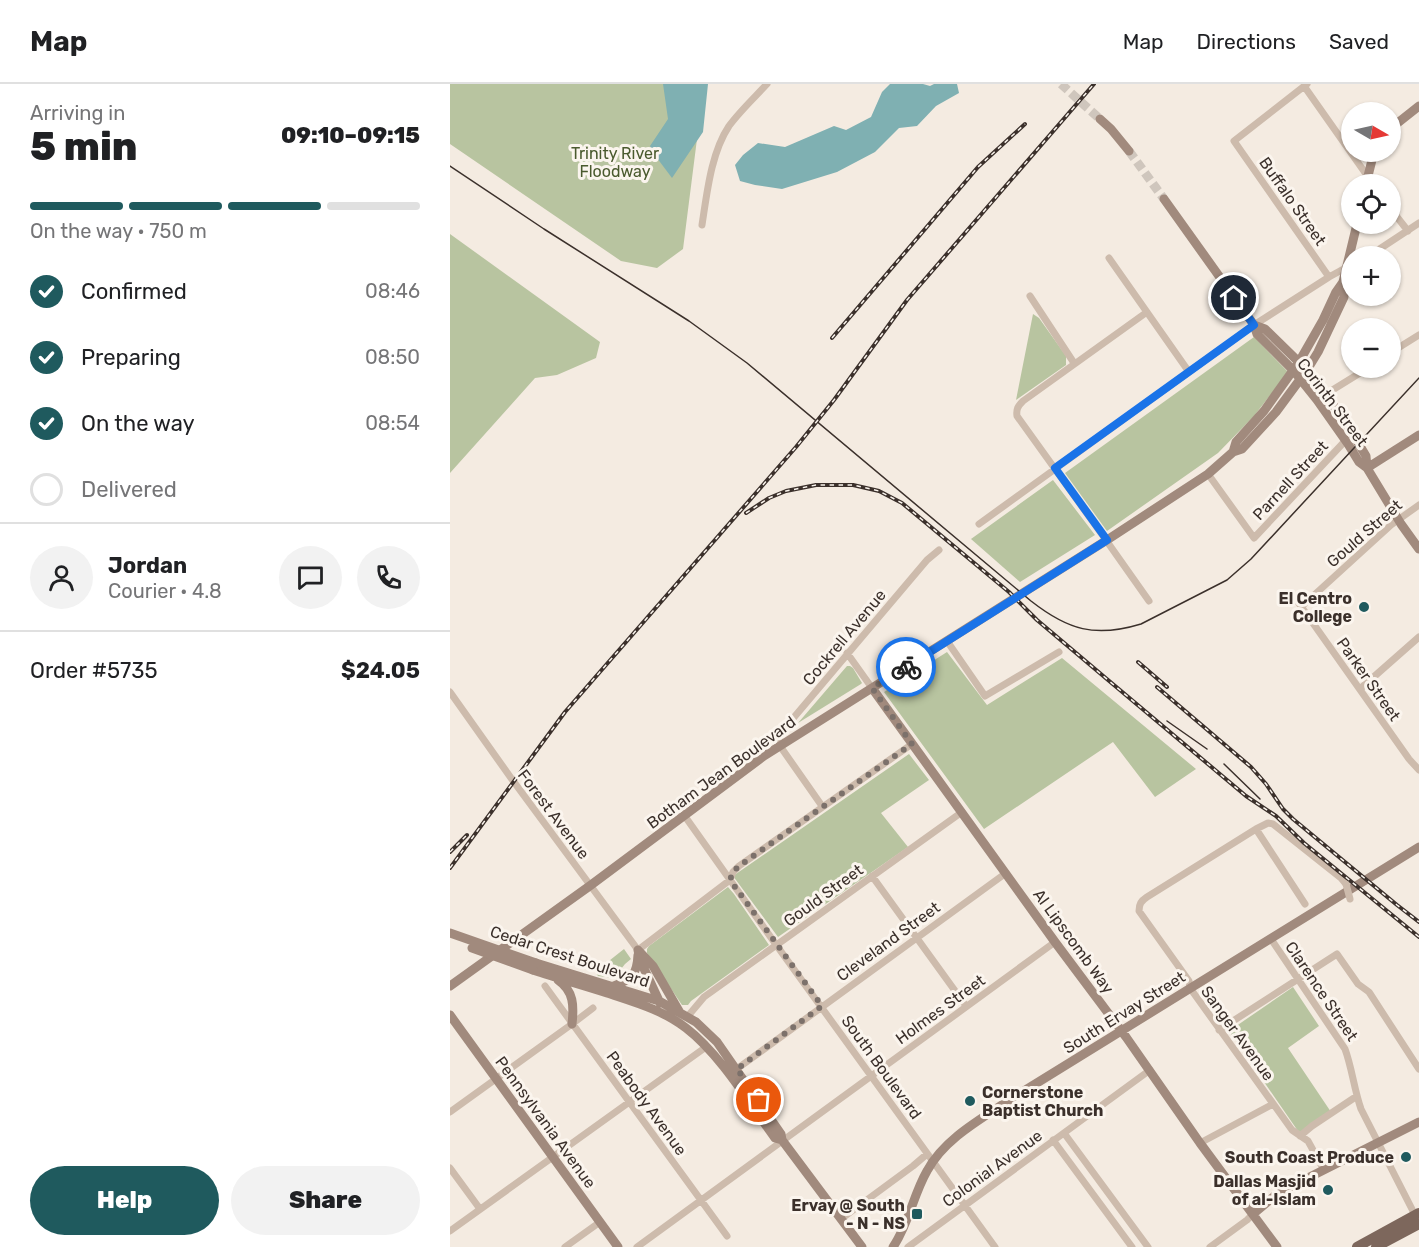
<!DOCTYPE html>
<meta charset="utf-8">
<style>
body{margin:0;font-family:Rubik,sans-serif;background:#f2f2f2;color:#202124;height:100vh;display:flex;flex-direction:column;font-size:22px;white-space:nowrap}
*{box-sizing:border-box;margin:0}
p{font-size:20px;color:#757577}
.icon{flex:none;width:33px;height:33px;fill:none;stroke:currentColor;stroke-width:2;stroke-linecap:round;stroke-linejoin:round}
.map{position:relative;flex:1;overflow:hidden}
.panel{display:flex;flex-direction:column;background:#fff;width:450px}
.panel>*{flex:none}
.needle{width:39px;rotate:99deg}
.fabs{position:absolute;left:891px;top:18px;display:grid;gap:12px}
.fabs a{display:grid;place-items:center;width:60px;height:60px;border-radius:50%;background:#fff;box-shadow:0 2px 4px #0004;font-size:30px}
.pin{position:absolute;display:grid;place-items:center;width:51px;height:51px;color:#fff;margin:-26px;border:3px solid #fff;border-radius:50%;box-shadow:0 2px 6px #0007}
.courier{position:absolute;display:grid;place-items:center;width:60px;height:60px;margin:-30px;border:4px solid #1a73e8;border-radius:50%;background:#fff;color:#222;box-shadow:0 2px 8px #0007}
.summary em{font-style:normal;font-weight:800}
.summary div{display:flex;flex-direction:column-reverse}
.summary{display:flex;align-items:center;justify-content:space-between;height:102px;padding:0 30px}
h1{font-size:39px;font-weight:800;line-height:45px}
.bar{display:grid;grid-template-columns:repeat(4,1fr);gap:9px 6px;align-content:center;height:72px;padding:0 30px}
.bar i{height:8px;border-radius:4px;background:#e0e0e0}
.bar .active{background:#1f5a5e}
.bar p{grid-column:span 4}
.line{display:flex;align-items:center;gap:15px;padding:0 30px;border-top:2px solid #e0e0e0}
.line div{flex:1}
.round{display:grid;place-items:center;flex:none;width:63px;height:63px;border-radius:32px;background:#f2f2f2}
ol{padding:0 30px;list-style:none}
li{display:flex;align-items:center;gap:18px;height:66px}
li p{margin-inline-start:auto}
li .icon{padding:6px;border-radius:50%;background:#1f5a5e;color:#fff;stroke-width:4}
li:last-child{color:#757577}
li i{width:33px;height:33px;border:3px solid #e0e0e0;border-radius:50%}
.primary-button{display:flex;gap:12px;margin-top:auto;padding:12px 30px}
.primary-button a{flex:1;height:69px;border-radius:36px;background:#1f5a5e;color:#fff;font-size:24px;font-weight:800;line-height:69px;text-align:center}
.primary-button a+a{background:#f2f2f2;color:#202124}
header{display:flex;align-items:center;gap:36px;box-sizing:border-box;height:84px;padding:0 30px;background:#fff;border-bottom:2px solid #e0e0e0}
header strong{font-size:28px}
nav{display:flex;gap:33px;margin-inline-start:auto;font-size:21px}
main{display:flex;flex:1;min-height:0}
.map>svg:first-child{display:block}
.green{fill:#b8c4a0}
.water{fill:#7fb0b2}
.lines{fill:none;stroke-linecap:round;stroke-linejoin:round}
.secondary-tunnel{stroke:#cfc6bd;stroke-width:9;stroke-dasharray:9 4.5;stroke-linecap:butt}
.street{stroke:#cdbbac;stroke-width:7}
.secondary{stroke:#a18a7d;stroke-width:9}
.primary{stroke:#7d675c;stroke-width:10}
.tram{stroke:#3b302b;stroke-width:1.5}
.rail-casing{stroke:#3b302b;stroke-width:4}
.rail{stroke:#fbf5ee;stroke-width:1.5;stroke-dasharray:4.5;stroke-linecap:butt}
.street-bridge{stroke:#cdbbac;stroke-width:7}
.secondary-bridge{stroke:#a18a7d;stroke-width:9}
.done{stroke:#7c716b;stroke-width:6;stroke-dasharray:0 10.8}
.route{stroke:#1a73e8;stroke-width:8}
.poi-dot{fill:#1f5a5e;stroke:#fbf5ee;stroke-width:2}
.labels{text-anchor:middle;stroke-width:6;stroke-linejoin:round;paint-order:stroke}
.park-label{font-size:16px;fill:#4a5a2e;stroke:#fbf5ee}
.street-label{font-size:16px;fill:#3b302b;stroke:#fbf5ee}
.poi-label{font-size:16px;font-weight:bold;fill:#3b302b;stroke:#fbf5ee;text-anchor:end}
</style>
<header>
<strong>Map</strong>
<nav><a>Map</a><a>Directions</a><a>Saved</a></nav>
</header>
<main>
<section class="panel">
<div class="summary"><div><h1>5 min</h1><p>Arriving in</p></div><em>09:10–09:15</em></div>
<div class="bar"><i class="active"></i><i class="active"></i><i class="active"></i><i></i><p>On the way · 750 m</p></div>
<ol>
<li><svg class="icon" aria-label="check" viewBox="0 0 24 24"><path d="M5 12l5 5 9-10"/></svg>Confirmed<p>08:46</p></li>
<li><svg class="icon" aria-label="check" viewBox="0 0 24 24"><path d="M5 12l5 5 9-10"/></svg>Preparing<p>08:50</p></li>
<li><svg class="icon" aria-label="check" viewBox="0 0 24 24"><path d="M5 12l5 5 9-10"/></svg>On the way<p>08:54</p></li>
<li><i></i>Delivered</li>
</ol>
<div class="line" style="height:108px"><a class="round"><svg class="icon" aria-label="person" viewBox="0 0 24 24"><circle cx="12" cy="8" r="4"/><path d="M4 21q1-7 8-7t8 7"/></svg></a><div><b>Jordan</b><p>Courier · 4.8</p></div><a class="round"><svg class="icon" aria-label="chat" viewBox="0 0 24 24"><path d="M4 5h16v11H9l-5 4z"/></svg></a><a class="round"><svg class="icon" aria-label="phone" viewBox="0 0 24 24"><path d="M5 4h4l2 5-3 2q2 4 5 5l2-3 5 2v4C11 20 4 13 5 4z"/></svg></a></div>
<div class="line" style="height:78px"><div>Order #5735</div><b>$24.05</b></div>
<div class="primary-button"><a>Help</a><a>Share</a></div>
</section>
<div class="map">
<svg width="969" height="1163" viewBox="0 0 969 1163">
<rect width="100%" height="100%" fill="#f4ebe1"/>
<path class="green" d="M0 0H254L233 165 207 184 171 177 0 60Z
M0 150 150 258 146 274 107 291 85 294 0 389Z
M583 230 589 234 616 272V281L566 316Z
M804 253 838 288 804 332 768 369 657 447 615 389Z
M603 396 645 451 570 498 521 455Z
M497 568 537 621 612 574 746 685 705 713 663 658 534 745 434 608Z
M397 582H400L403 584 412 599 411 600 348 639Z
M459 670 479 696 431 729 458 763 328 853 283 792Z
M278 803 284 810 319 861 241 917 238 921H232L197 869V865L199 862Z
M174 865 181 875 175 880 164 894 148 892 145 888Z
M843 903 869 942 838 964 881 1028 850 1050 779 947Z"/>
<path class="water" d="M213 0H258L253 48 222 94 204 70 200 62 218 35Z
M440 0H473L480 2 484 0H507L509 9 486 22 467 42 449 44 425 68 387 88 332 105 305 101 290 97 285 81 293 71 308 59 335 63 384 42 396 46 421 33 432 8Z"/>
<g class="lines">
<path class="secondary-tunnel" d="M611 0 650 35
M679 67 714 115"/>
<path class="street" d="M857 0 784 57 879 193
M854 2 923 100
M940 124 958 147
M252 141C257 109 261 69 279 42 290 27 305 13 317 0
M919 172 969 139
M659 174 739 288
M580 212 624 279
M697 228 573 317C568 322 566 325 567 332L651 449 699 517
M940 269 969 251
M876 310 918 284
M758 390 804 454 896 356
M529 440 804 241 879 193 899 182
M848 518 959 675 969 686
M851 523 941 441 969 421
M497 557 535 612 609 568
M397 569 422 604
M910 605 969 553
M0 608 61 694 188 866 280 796 283 788 289 782 462 660
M372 722 330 662 329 651 477 476 489 466
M234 731 327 862 545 1163
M806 745 855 820
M422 792 516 922
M821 855 895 965C902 984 904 1005 911 1025L967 1135
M95 902 277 1152
M238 932 254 913 512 728
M769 946 887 870 908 900 919 908 969 985
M284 987 556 789
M0 1028 122 940 143 924
M614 1049 698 1163
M850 1052 862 1042 907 1012
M603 1056 682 1163
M750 1059 823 1020
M0 1084 30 1125
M874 1086 858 1057 842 1046 740 904 739 897 689 827C689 820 691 817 697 813L806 745 818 739 823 740 891 794 896 800
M391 1135 463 1082 477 1070
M0 1147 256 963
M115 1163 150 1138
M187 1163 605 858
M458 1163 700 986
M760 1163 797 1136 803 1130"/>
<path class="secondary" d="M650 35 661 45 679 67
M940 45 969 22
M916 100 924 68
M714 115 804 241 807 250 843 286 867 316 898 360 909 378 917 384 951 440 969 465
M804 241 815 245 857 286 895 337 916 372 917 384
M783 368 786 358 814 327 849 278 873 236 886 208 893 198
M917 384 969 351
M422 604 605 858 676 953 750 1059 827 1163
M188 866 203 882 229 927
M188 866 190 876 210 919
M86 879 209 917 246 938 267 958 331 1050 332 1056 412 1163
M83 886C107 894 132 901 157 909 184 918 213 926 236 944 270 970 300 1020 325 1054L332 1056
M108 896C124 907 124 922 122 940
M0 902 141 801 314 672 657 456 758 390 783 368 792 365 826 328 857 286 868 268 894 213 893 198 907 140
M164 902C182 895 187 891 188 871
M0 931 168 1163
M803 1130 828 1109 969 1038
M443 1163C459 1140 463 1111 477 1087 494 1055 531 1035 561 1015L969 763"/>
<path class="primary" d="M907 1163 969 1129
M926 1163 969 1140"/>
<path class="tram" d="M0 82 94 145 239 237 297 279 581 517C618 546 645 554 691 540L777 496 801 475 969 294
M717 637 757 665
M774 680 810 715"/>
<defs>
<path id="rail" d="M382 254 528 83 575 40
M296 429 319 414 336 407 366 401H403L429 407 452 419 559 508 587 536 658 596 796 712 826 732 854 759 969 853
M688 578 717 603
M707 603 801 683 816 700 833 725 843 735 947 821 969 838
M0 768 17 751
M0 784 115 628 346 363 384 316 457 216 644 0"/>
</defs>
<use href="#rail" class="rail-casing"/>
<use href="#rail" class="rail"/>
<path class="street-bridge" d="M896 800 900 815"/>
<path class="secondary-bridge" d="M0 849 86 879
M22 864 83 886"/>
</g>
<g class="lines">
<path class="done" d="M309 1016 287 985 372 922 280 796 283 788 289 782 462 660 422 604 456 583"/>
<path class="route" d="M456 583 657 456 605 384 804 241 784 214"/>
</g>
<g class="poi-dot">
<circle cx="914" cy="523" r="6"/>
<circle cx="520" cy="1017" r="6"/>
<circle cx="956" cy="1073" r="6"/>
<circle cx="878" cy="1106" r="6"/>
<rect x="461" y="1124" width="12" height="12" rx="3"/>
</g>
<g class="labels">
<g class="park-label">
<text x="165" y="75">Trinity River<tspan x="165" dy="18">Floodway</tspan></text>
</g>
<g class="street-label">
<text transform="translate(843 117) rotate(55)" y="6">Buffalo Street</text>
<text transform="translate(883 318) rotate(53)" y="6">Corinth Street</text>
<text transform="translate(840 396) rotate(-47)" y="6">Parnell Street</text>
<text transform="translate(914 449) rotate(-41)" y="6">Gould Street</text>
<text transform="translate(394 553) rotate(-50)" y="6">Cockrell Avenue</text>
<text transform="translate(919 595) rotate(55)" y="6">Parker Street</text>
<text transform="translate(271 688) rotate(-36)" y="6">Botham Jean Boulevard</text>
<text transform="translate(104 730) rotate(53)" y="6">Forest Avenue</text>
<text transform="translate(373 811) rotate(-36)" y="6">Gould Street</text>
<text transform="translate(438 857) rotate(-36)" y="6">Cleveland Street</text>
<text transform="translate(624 857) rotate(54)" y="6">Al Lipscomb Way</text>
<text transform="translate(120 872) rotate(18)" y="6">Cedar Crest Boulevard</text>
<text transform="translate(872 907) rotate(56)" y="6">Clarence Street</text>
<text transform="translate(490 925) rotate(-36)" y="6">Holmes Street</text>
<text transform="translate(674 928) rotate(-32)" y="6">South Ervay Street</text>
<text transform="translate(788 949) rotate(54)" y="6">Sanger Avenue</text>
<text transform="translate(432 983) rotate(54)" y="6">South Boulevard</text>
<text transform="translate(197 1019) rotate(54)" y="6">Peabody Avenue</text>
<text transform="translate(96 1038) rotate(54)" y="6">Pennsylvania Avenue</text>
<text transform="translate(542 1084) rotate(-36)" y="6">Colonial Avenue</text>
</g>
<g class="poi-label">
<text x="902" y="520">El Centro<tspan x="902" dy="18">College</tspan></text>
<text x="532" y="1014" text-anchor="start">Cornerstone<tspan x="532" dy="18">Baptist Church</tspan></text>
<text x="944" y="1079">South Coast Produce</text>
<text x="866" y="1103">Dallas Masjid<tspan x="866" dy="18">of al-Islam</tspan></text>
<text x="455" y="1127">Ervay @ South<tspan x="455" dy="18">- N - NS</tspan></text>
</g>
</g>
</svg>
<div class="fabs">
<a><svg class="needle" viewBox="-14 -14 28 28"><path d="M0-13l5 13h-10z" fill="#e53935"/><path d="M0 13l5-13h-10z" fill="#757577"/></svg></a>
<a><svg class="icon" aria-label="locate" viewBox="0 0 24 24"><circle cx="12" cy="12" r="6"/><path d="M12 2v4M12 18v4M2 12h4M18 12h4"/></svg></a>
<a>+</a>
<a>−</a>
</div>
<div class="pin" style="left:309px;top:1016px;background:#ea580c"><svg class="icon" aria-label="bag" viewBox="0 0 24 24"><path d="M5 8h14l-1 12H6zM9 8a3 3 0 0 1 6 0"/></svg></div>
<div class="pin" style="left:784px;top:214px;background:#1f2937"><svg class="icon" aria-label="home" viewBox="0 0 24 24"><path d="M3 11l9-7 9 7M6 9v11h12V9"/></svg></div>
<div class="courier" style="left:456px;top:583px"><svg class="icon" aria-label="bike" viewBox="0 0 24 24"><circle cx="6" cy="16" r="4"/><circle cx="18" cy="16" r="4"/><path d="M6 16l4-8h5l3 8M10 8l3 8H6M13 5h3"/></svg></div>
</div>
</main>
